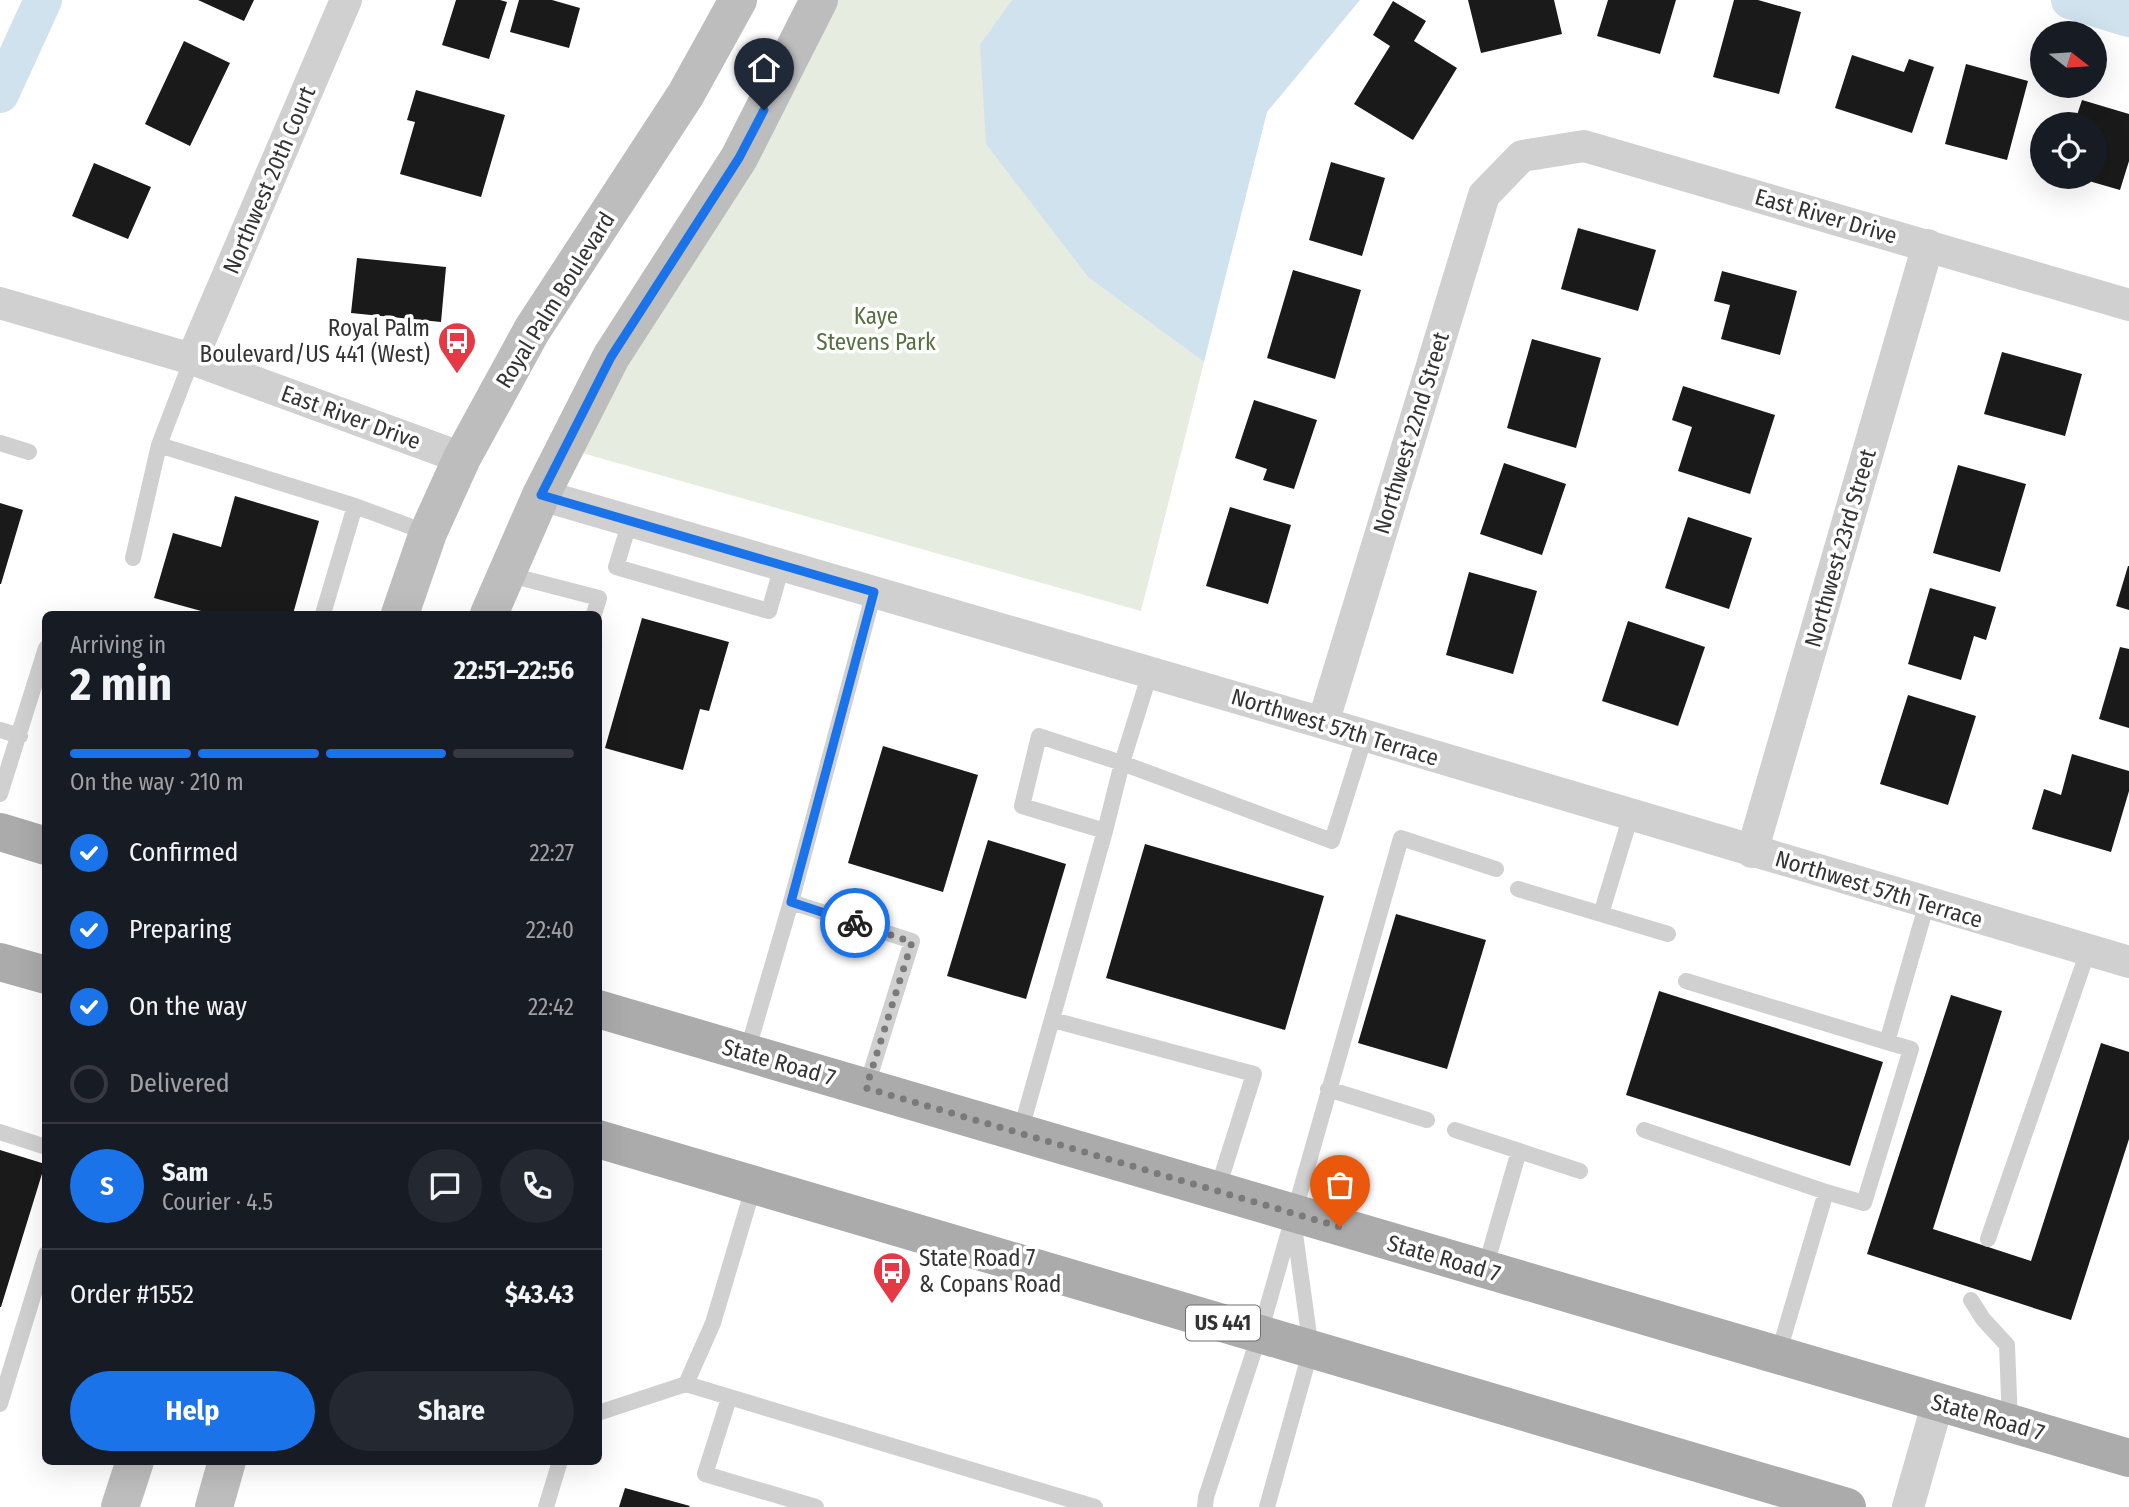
<!DOCTYPE html>
<meta charset="utf-8">
<style>
body{margin:0;font-family:"Fira Sans Condensed",sans-serif;background:#242831;color:#f1f3f6;height:100vh;display:flex;flex-direction:column;font-size:26px;white-space:nowrap}
*{box-sizing:border-box;margin:0}
p{font-size:23px;color:#9ea1a6}
.icon{flex:none;width:38px;height:38px;fill:none;stroke:currentColor;stroke-width:2;stroke-linecap:round;stroke-linejoin:round}
.map{position:relative;flex:1;overflow:hidden}
.sheet{position:absolute;left:42px;top:611px;width:560px;height:854px;display:flex;flex-direction:column;background:#171b24;border-radius:10px;box-shadow:0 7px 28px #0002}
.sheet>*{flex:none}
.needle{width:46px;rotate:107deg}
.buttons{position:absolute;left:2030px;top:21px;display:grid;gap:14px}
.buttons a{display:grid;place-items:center;width:77px;height:77px;border-radius:50%;background:#171b24;box-shadow:0 7px 28px #0002;font-size:35px}
.pin{position:absolute;display:grid;place-items:center;width:60px;height:60px;color:#fff;margin:-72px -30px;border-radius:50% 50% 50% 0;rotate:-45deg;box-shadow:0 0 7px #0007}
.pin .icon{rotate:45deg}
.courier{position:absolute;display:grid;place-items:center;width:70px;height:70px;margin:-35px;border:5px solid #1a73e8;border-radius:50%;background:#fff;color:#222;box-shadow:0 2px 9px #0007}
.head em{font-style:normal;font-weight:700}
.head div{display:flex;flex-direction:column-reverse}
.head{display:flex;align-items:center;justify-content:space-between;height:119px;padding:0 28px}
h1{font-size:46px;font-weight:700;line-height:52px}
.bar{display:grid;grid-template-columns:repeat(4,1fr);gap:10px 7px;align-content:center;height:84px;padding:0 28px}
.bar i{height:9px;border-radius:5px;background:#363941}
.bar .selected{background:#1a73e8}
.bar p{grid-column:span 4}
.line{display:flex;align-items:center;gap:18px;padding:0 28px;border-top:2px solid #363941}
.line div{flex:1}
.round{display:grid;place-items:center;flex:none;width:74px;height:74px;border-radius:37px;background:#242831}
ol{padding:0 28px;list-style:none}
li{display:flex;align-items:center;gap:21px;height:77px}
li p{margin-inline-start:auto}
li .icon{padding:7px;border-radius:50%;background:#1a73e8;color:#fff;stroke-width:4}
li:last-child{color:#9ea1a6}
li i{width:38px;height:38px;border:4px solid #363941;border-radius:50%}
.cta{display:flex;gap:14px;margin-top:auto;padding:14px 28px}
.cta a{flex:1;height:80px;border-radius:42px;background:#1a73e8;color:#fff;font-size:28px;font-weight:700;line-height:80px;text-align:center}
.cta a+a{background:#242831;color:#f1f3f6}
.map>svg:first-child{display:block}
.green{fill:#e6ecdf}
.water{fill:#cfe2ee}
.lines{fill:none;stroke-linecap:round;stroke-linejoin:round}
.canal{stroke:#cfe2ee;stroke-width:38}
.building{fill:#1a1a1a}
.lane{stroke:#d0d0d0;stroke-width:16}
.street{stroke:#d0d0d0;stroke-width:32}
.secondary{stroke:#bdbdbd;stroke-width:38}
.primary{stroke:#ababab;stroke-width:38}
.done{stroke:#7a7a7a;stroke-width:7;stroke-dasharray:0 12.6}
.route{stroke:#1a73e8;stroke-width:9}
.labels{text-anchor:middle;stroke-width:7;stroke-linejoin:round;paint-order:stroke}
.shield{fill:#fff;stroke:#707070;stroke-width:2}
.shield-label{font-size:21px;font-weight:bold;fill:#333}
.street-label{font-size:23px;fill:#333;stroke:#fff}
.park-label{font-size:23px;fill:#56703f;stroke:#fff}
.poi-label{font-size:23px;fill:#333;stroke:#fff;text-anchor:end}
</style>
<div class="map">
<svg width="2129" height="1507" viewBox="0 0 2129 1507">
<rect width="100%" height="100%" fill="#fff"/>
<path class="green" d="M838 0H1012L980 44 1089 278 1204 362 1141 611 575 451Z"/>
<path class="water" d="M1012 0H1360L1267 112 1204 362 1089 278 986 144 980 44Z"/>
<g class="lines">
<path class="canal" d="M2070 0 2129 18
M0 94 43 0"/>
</g>
<path class="building" d="M198 0H254L244 21Z
M456 0H500L507 2 489 59 442 45Z
M519 0H552L580 8 569 48 510 32Z
M1468 0H1554L1562 34 1481 53Z
M1608 0H1676L1660 54 1597 36Z
M1734 0H1758L1801 12 1779 94 1713 77Z
M1393 1 1426 21 1414 41 1457 68 1413 140 1354 104 1390 46 1373 35Z
M184 41 230 63 190 146 145 124Z
M1852 55 1904 72 1909 59 1934 67 1912 133 1835 108Z
M1966 64 2028 81 2007 160 1945 144Z
M416 90 505 115 481 197 400 174 415 122 407 120Z
M2082 100 2129 114V161L2120 190 2075 177H2095V124H2074Z
M1331 162 1385 178 1362 256 1309 240Z
M94 163 151 187 128 239 72 216Z
M1578 228 1656 250 1638 311 1561 289Z
M357 258 446 267 441 322 351 313Z
M1293 270 1361 290 1335 379 1267 358Z
M1722 271 1797 291 1780 355 1721 339 1730 305 1714 301Z
M1532 339 1601 358 1576 448 1507 428Z
M2002 352 2082 374 2065 436 1984 414Z
M1683 386 1775 415 1750 494 1678 471 1692 427 1672 420Z
M1254 400 1317 420 1294 489 1263 480 1267 469 1235 458Z
M1504 463 1566 484 1542 555 1480 534Z
M1958 465 2026 484 2000 572 1933 553Z
M235 496 319 521 293 614H212L154 598 173 533 221 547Z
M0 503 23 510 1 584H0Z
M1230 507 1291 525 1268 604 1206 586Z
M1688 517 1752 538 1729 609 1665 588Z
M2128 566H2129V610L2116 606Z
M1469 572 1537 591 1513 674 1446 655Z
M1930 588 1996 607 1986 640 1974 636 1961 680 1908 664Z
M642 618 729 642 709 711 700 709 683 770 605 748Z
M1628 621 1705 647 1678 726 1602 701Z
M2120 647 2129 649V728L2099 719Z
M1908 695 1976 716 1948 805 1880 784Z
M883 746 978 775 943 892 848 863Z
M2072 754 2129 771V791L2111 852 2032 829 2044 789 2061 795Z
M988 840 1066 864 1026 999 947 976Z
M1145 844 1324 896 1285 1030 1106 978Z
M1396 914 1486 940 1447 1069 1358 1043Z
M1659 991 1883 1062 1850 1166 1626 1095Z
M1951 995 2002 1011 1933 1229 2031 1261 2101 1043 2129 1052V1139L2071 1320 1867 1254Z
M0 1150 45 1164 1 1307H0Z
M625 1488 690 1506 689 1507H619Z"/>
<g class="lines">
<path class="lane" d="M192 359 159 445 355 506 428 533
M0 443 29 452
M630 521 616 567 769 611 782 566
M133 558 159 445
M506 574 599 598 594 614
M323 614 355 506
M0 730 20 736
M0 794 46 648
M1105 831 1022 806 1039 736 1122 763 1332 841 1365 736
M1518 889 1668 934
M791 902 912 941 866 1088
M1601 914 1631 815
M1686 981 1887 1042
M1053 1020 1254 1074 1217 1191
M747 1052 791 902 874 592
M1328 1089 1427 1120
M1455 1130 1580 1171
M1644 1130 1826 1192 1778 1355
M0 1132 46 1147
M1020 1133 1105 831 1122 763 1150 673
M1826 1192 1864 1203 1911 1049 1887 1042 1927 903
M1988 1239 2088 951
M1485 1269 1519 1151
M1971 1300 1983 1319 2007 1345 2010 1423
M686 1384 1095 1507
M729 1398 705 1474 816 1507
M0 1404 46 1254
M598 1413 686 1384 713 1323 754 1185
M546 1507 560 1461
M1205 1507 1206 1497 1260 1333 1401 838 1496 869
M1267 1507 1311 1349 1293 1219"/>
<path class="street" d="M0 303 192 359 462 458
M192 359 346 0
M541 495 1323 723 2129 962
M1323 723 1484 195 1522 156 1584 146 2129 305
M1752 852 1928 245
M1908 1507 1938 1402"/>
<path class="secondary" d="M400 614 428 533 462 458 532 330 686 94 738 0
M489 614 541 495 611 357 739 158 819 0
M120 1507 135 1461
M214 1507 227 1461"/>
<path class="primary" d="M0 832 46 846
M0 962 46 975
M598 1009 2129 1458
M598 1139 1847 1507"/>
</g>
<g class="lines">
<path class="done" d="M855 923 912 942 866 1088 1340 1227"/>
<path class="route" d="M764 110 739 158 611 357 541 495 874 592 791 902 855 923"/>
</g>
<defs>
<symbol id="bus-pin" viewBox="-11 -11 22 30"><path d="M0 17L-7.5 6A9.5 9.5 0 1 1 7.5 6Z" fill="#e63946" stroke="#fff"/><path d="M-5-6H5V4H4V6H2V4H-2V6H-4V4H-5ZM-3.5-4V0h7V-4ZM-3.5 1.2v1.5H-2V1.2ZM2 1.2v1.5H3.5V1.2Z" fill="#fff"/></symbol>
</defs>
<g fill-rule="evenodd">
<use href="#bus-pin" x="435" y="319" width="44" height="60"/>
<use href="#bus-pin" x="870" y="1249" width="44" height="60"/>
</g>
<g class="labels">
<rect class="shield" x="1186" y="1305.5" width="74" height="35" rx="5"/>
<g class="shield-label">
<text x="1223" y="1330">US 441</text>
</g>
<g class="street-label">
<text transform="translate(269 180) rotate(-67)" y="8">Northwest 20th Court</text>
<text transform="translate(1826 216) rotate(16)" y="8">East River Drive</text>
<text transform="translate(555 300) rotate(-58)" y="8">Royal Palm Boulevard</text>
<text transform="translate(351 417) rotate(20)" y="8">East River Drive</text>
<text transform="translate(1411 433) rotate(-73)" y="8">Northwest 22nd Street</text>
<text transform="translate(1840 548) rotate(-74)" y="8">Northwest 23rd Street</text>
<text transform="translate(1335 727) rotate(17)" y="8">Northwest 57th Terrace</text>
<text transform="translate(1879 889) rotate(17)" y="8">Northwest 57th Terrace</text>
<text transform="translate(779 1062) rotate(16)" y="8">State Road 7</text>
<text transform="translate(1444 1258) rotate(16)" y="8">State Road 7</text>
<text transform="translate(1988 1417) rotate(16)" y="8">State Road 7</text>
</g>
<g class="park-label">
<text x="876" y="324">Kaye<tspan x="876" dy="26">Stevens Park</tspan></text>
</g>
<g class="poi-label">
<text x="430" y="336">Royal Palm<tspan x="430" dy="26">Boulevard/US 441 (West)</tspan></text>
<text x="919" y="1266" text-anchor="start">State Road 7<tspan x="919" dy="26">&amp; Copans Road</tspan></text>
</g>
</g>
</svg>
<div class="buttons">
<a><svg class="needle" viewBox="-14 -14 28 28"><path d="M0-13l5 13h-10z" fill="#e53935"/><path d="M0 13l5-13h-10z" fill="#9ea1a6"/></svg></a>
<a><svg class="icon" aria-label="locate" viewBox="0 0 24 24"><circle cx="12" cy="12" r="6"/><path d="M12 2v4M12 18v4M2 12h4M18 12h4"/></svg></a>
</div>
<div class="pin" style="left:1340px;top:1227px;background:#ea580c"><svg class="icon" aria-label="bag" viewBox="0 0 24 24"><path d="M5 8h14l-1 12H6zM9 8a3 3 0 0 1 6 0"/></svg></div>
<div class="pin" style="left:764px;top:110px;background:#1f2937"><svg class="icon" aria-label="home" viewBox="0 0 24 24"><path d="M3 11l9-7 9 7M6 9v11h12V9"/></svg></div>
<div class="courier" style="left:855px;top:923px"><svg class="icon" aria-label="bike" viewBox="0 0 24 24"><circle cx="6" cy="16" r="4"/><circle cx="18" cy="16" r="4"/><path d="M6 16l4-8h5l3 8M10 8l3 8H6M13 5h3"/></svg></div>
<section class="sheet">
<div class="head"><div><h1>2 min</h1><p>Arriving in</p></div><em>22:51–22:56</em></div>
<div class="bar"><i class="selected"></i><i class="selected"></i><i class="selected"></i><i></i><p>On the way · 210 m</p></div>
<ol>
<li><svg class="icon" aria-label="check" viewBox="0 0 24 24"><path d="M5 12l5 5 9-10"/></svg>Confirmed<p>22:27</p></li>
<li><svg class="icon" aria-label="check" viewBox="0 0 24 24"><path d="M5 12l5 5 9-10"/></svg>Preparing<p>22:40</p></li>
<li><svg class="icon" aria-label="check" viewBox="0 0 24 24"><path d="M5 12l5 5 9-10"/></svg>On the way<p>22:42</p></li>
<li><i></i>Delivered</li>
</ol>
<div class="line" style="height:126px"><b class="round" style="background:#1a73e8;color:#fff">S</b><div><b>Sam</b><p>Courier · 4.5</p></div><a class="round"><svg class="icon" aria-label="chat" viewBox="0 0 24 24"><path d="M4 5h16v11H9l-5 4z"/></svg></a><a class="round"><svg class="icon" aria-label="phone" viewBox="0 0 24 24"><path d="M5 4h4l2 5-3 2q2 4 5 5l2-3 5 2v4C11 20 4 13 5 4z"/></svg></a></div>
<div class="line" style="height:91px"><div>Order #1552</div><b>$43.43</b></div>
<div class="cta"><a>Help</a><a>Share</a></div>
</section>
</div>
